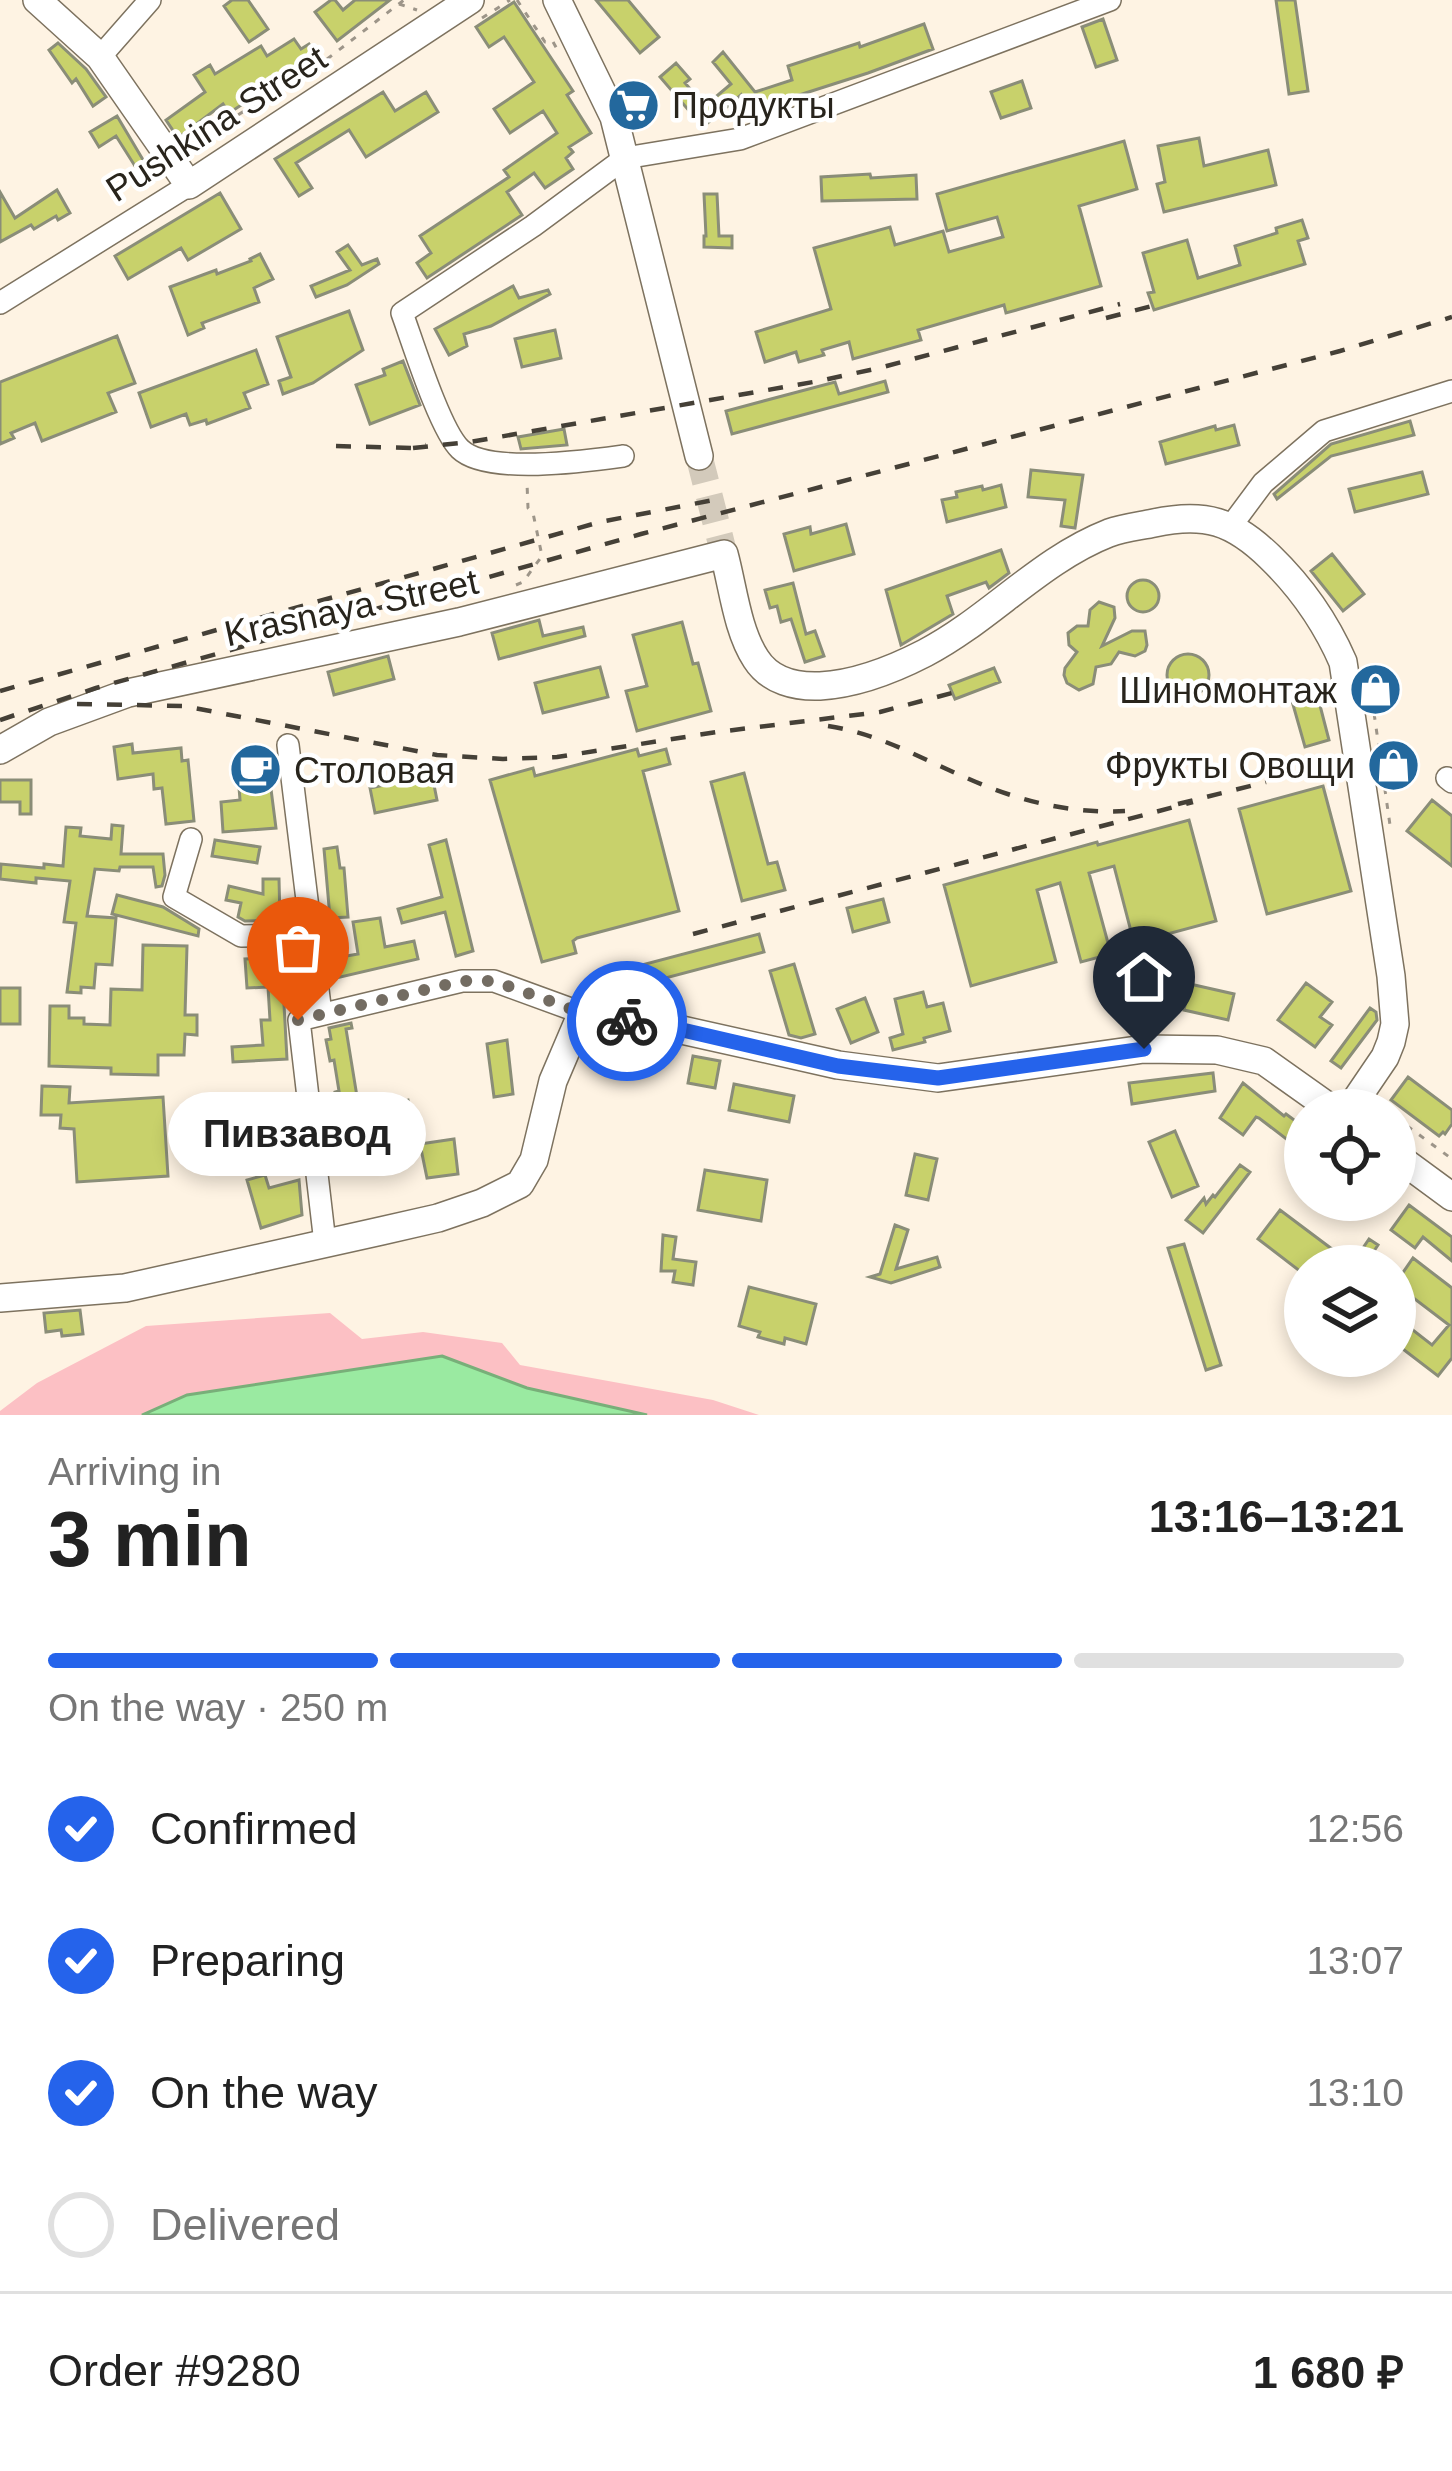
<!DOCTYPE html>
<meta charset="utf-8">
<style>
body{margin:0;font-family:Arial,sans-serif;background:#f6f6f6;color:#222;height:100vh;display:flex;flex-direction:column;font-size:45px;white-space:nowrap}
*{box-sizing:border-box;margin:0}
p{font-size:39px;color:#767676}
.icon{flex:none;width:66px;height:66px;fill:none;stroke:currentColor;stroke-width:2;stroke-linecap:round;stroke-linejoin:round}
.map{position:relative;height:1415px;overflow:hidden}
.sheet{display:flex;flex-direction:column;background:#fff;flex:1}
.sheet>*{flex:none}
.controls{position:absolute;left:1284px;top:1089px;display:grid;gap:24px}
.controls a{display:grid;place-items:center;width:132px;height:132px;border-radius:50%;background:#fff;box-shadow:0 6px 18px #0003;font-size:60px}
.pin{position:absolute;display:grid;place-items:center;width:102px;height:102px;color:#fff;margin:-123px -51px;border-radius:50% 50% 50% 0;rotate:-45deg;box-shadow:0 0 12px #0007}
.pin .icon{rotate:45deg}
.courier{position:absolute;display:grid;place-items:center;width:120px;height:120px;margin:-60px;border:9px solid #2563eb;border-radius:50%;background:#fff;color:#222;box-shadow:0 3px 15px #0007}
.bubble{position:absolute;height:84px;border-radius:42px;background:#fff;box-shadow:0 6px 18px #0003;font-size:39px;font-weight:600;line-height:84px;text-align:center}
.head em{font-style:normal;font-weight:600}
.head div{display:flex;flex-direction:column-reverse}
.head{display:flex;align-items:center;justify-content:space-between;height:204px;padding:0 48px}
h1{font-size:78px;font-weight:600;line-height:90px}
.bar{display:grid;grid-template-columns:repeat(4,1fr);gap:18px 12px;align-content:center;height:144px;padding:0 48px}
.bar i{height:15px;border-radius:9px;background:#e0e0e0}
.bar .active{background:#2563eb}
.bar p{grid-column:span 4}
.line{display:flex;align-items:center;gap:30px;padding:0 48px;border-top:3px solid #e0e0e0}
.line div{flex:1}
ol{padding:0 48px;list-style:none}
li{display:flex;align-items:center;gap:36px;height:132px}
li p{margin-inline-start:auto}
li .icon{padding:12px;border-radius:50%;background:#2563eb;color:#fff;stroke-width:4}
li:last-child{color:#767676}
li i{width:66px;height:66px;border:6px solid #e0e0e0;border-radius:50%}
.map>svg:first-child{display:block}
.green{fill:#fcc0c4}
.water{fill:#9aeaa1;stroke:#78af79;stroke-width:3}
.building{fill:#c8d16b;stroke:#8a8d78;stroke-width:3}
.lines{fill:none;stroke-linecap:round;stroke-linejoin:round}
.major-tunnel{stroke:#d3cabb;stroke-width:27;stroke-dasharray:27 14;stroke-linecap:butt}
.minor-casing{stroke:#7d725f;stroke-width:24}
.major-casing{stroke:#7d725f;stroke-width:30}
.path{stroke:#9d9589;stroke-width:3;stroke-dasharray:6 9;stroke-linecap:butt}
.minor{stroke:#fff;stroke-width:21}
.major{stroke:#fff;stroke-width:27}
.rail{stroke:#454037;stroke-width:4.5;stroke-dasharray:15 15;stroke-linecap:butt}
.done{stroke:#736c62;stroke-width:12;stroke-dasharray:0 21.6}
.route{stroke:#2563eb;stroke-width:15}
.labels{text-anchor:middle;stroke-width:9;stroke-linejoin:round;paint-order:stroke}
.poi-label{font-size:36px;fill:#28241c;stroke:#fff;text-anchor:start}
.street-label{font-size:36px;fill:#28241c;stroke:#fff}
</style>
<div class="map">
<svg width="1452" height="1415" viewBox="0 0 1452 1415">
<rect width="100%" height="100%" fill="#fef3e3"/>
<path class="green" d="M330 1313 362 1339 423 1332 502 1343 520 1365 713 1400 759 1415H647L527 1388 442 1356 187 1395 142 1415H0V1411L37 1383 146 1326Z"/>
<path class="water" d="M442 1356 527 1388 647 1415H142L187 1395Z"/>
<path class="building" d="M232 0H248L268 29 249 42 224 6Z
M331 0H335L343 10 355 0H390L337 41 315 12Z
M596 0H628L659 37 640 53Z
M1276 0H1295L1308 91 1289 94Z
M514 2 573 91 567 95 591 133 569 147 573 152 566 158 573 169 545 188 534 173 507 192 522 215 427 278 417 263 431 253 420 236 509 177 504 170 557 133 543 111 510 133 494 109 534 82 504 37 489 47 476 27Z
M1103 19 1117 60 1096 67 1082 27Z
M924 24 933 49 868 73 746 112 741 95 703 127 660 77 676 63 690 79 685 83 705 106 731 84 713 62 723 52 755 92 792 80 788 66 859 43 860 47Z
M294 39 301 49 309 44 317 56 229 113 223 104 178 138 166 120 205 92 194 75 210 65 215 74 261 46 267 56Z
M58 43 86 69 106 97 93 106 76 79 72 83 49 50Z
M1022 81 1031 108 1001 118 991 92Z
M383 92 395 111 426 92 438 112 366 157 349 130 296 163 312 188 299 196 275 159Z
M117 116 155 180 147 185 116 136 99 147 90 132Z
M1199 138 1204 166 1268 150 1276 185 1164 212 1157 184 1165 182 1158 146Z
M1124 141 1137 189 1079 206 1101 286 1006 313 1004 305 918 330 921 340 853 359 849 342 822 350 824 355 799 362 796 352 765 362 756 332 831 309 814 248 890 227 895 245 943 231 949 252 1003 237 997 217 947 231 937 194Z
M870 174 871 178 916 175 917 199 822 201 821 177Z
M57 190 70 213 58 220 56 216 34 229 31 225 0 242V192L15 218Z
M220 193 241 229 188 260 181 248 128 279 115 256Z
M704 194H717L719 236H732V248L704 247V236H706Z
M1302 220 1308 238 1298 241 1305 264 1154 310 1148 293 1154 292 1143 253 1187 240 1198 278 1240 265 1235 246 1277 233 1276 228Z
M348 245 362 265 377 259 379 264 347 285 316 297 311 286 350 270 337 252Z
M260 254 273 279 254 288 259 302 202 323 204 328 188 335 170 287 216 270 217 274 251 261 250 259Z
M513 286 519 298 548 290 550 294 491 326 464 334 467 346 449 355 435 329Z
M349 311 363 350 313 383 283 394 279 381 291 377 277 337Z
M555 330 561 358 522 367 515 339Z
M117 336 135 383 108 393 116 412 42 441 35 423 11 433 14 438 0 444V382Z
M256 350 268 384 244 393 250 408 207 424 206 420 190 425 186 414 151 427 139 393Z
M403 361 420 405 370 424 356 385 385 375 383 369Z
M885 381 888 392 732 434 726 411 835 382 839 394Z
M1410 421 1414 435 1331 456 1277 499 1274 494 1331 444Z
M1234 425 1239 445 1166 464 1160 442 1215 426 1216 430Z
M564 429 567 445 521 449 518 437Z
M1031 470 1083 475 1075 528 1061 526 1065 500 1028 497Z
M1422 472 1428 494 1355 512 1349 489Z
M1001 485 1006 507 947 522 942 500 957 497 956 492 982 486 983 490Z
M846 524 854 554 794 571 784 534 810 527 811 534Z
M1001 550 1009 573 989 588 986 582 947 596 953 614 901 645 886 590Z
M1332 554 1364 594 1343 611 1311 571Z
M1127 596a16 16 0 1 1 32 0a16 16 0 1 1-32 0Z
M793 583 806 634 815 631 824 656 805 662 791 619 781 622 777 606 770 608 765 590Z
M1099 602 1114 607 1115 618 1102 646 1132 631H1145L1147 645 1145 651 1135 656 1119 652 1111 664 1096 667 1093 684 1079 690 1067 683 1064 675 1065 668 1077 652 1069 645 1068 633 1077 626H1088L1090 610Z
M539 620 543 636 583 627 585 636 499 659 492 633Z
M682 622 693 664 698 663 711 711 637 731 626 691 647 686 633 635Z
M1167 675a21 21 0 1 1 42 0a21 21 0 1 1-42 0Z
M388 656 394 679 334 695 328 672Z
M600 667 608 697 543 713 535 683Z
M994 668 1000 682 955 699 949 685Z
M1317 694 1329 740 1305 747 1292 701Z
M132 744 133 753 181 748 182 761 188 760 194 821 166 824 162 788 154 789 153 774 118 779 114 747Z
M637 749 639 756 666 749 670 764 643 771 679 911 577 938 573 941 576 953 542 962 490 780 533 768 535 776Z
M267 758 276 828 223 832 221 802 240 800 238 775H246L245 760Z
M744 773 768 864 777 862 785 890 742 901 711 782Z
M432 775 437 800 375 813 370 788Z
M0 780H31V814H20V802H0Z
M1323 786 1351 891 1267 914 1239 809Z
M1432 800 1452 816V866L1407 831Z
M1189 820 1216 921 1134 943 1114 866 1089 873 1111 954 1081 962 1060 883 1037 890 1056 962 971 986 944 885 1097 842 1098 845Z
M112 825 123 826 121 854H163L165 875 162 886 156 887 153 867H120L119 871 95 869 87 916 116 918 112 965 96 964 94 988 81 987V993L67 992 76 923 64 922 70 881 36 878V883L0 879 1 864 44 868V864L63 866 66 827 81 828 80 836 111 839Z
M215 840 260 847 257 863 212 856Z
M446 840 473 951 456 956 445 912 402 923 398 909 442 897 429 845Z
M337 847 340 868H344L348 917 330 918 324 849Z
M263 879H279L280 920 245 921 238 917 241 903 226 900 229 886 263 894Z
M117 895 163 907 199 929 198 936 112 914Z
M883 899 889 922 853 932 847 908Z
M380 918 385 947 414 941 418 959 332 979 329 959 358 954 353 922Z
M759 934 764 952 624 989 619 971Z
M143 945 187 946 185 1015H197V1035L185 1034 184 1055H158V1075L111 1074V1068L49 1066 50 1006H69V1018H84V1024L110 1025 111 989 142 990Z
M281 950 287 1059 233 1062 232 1047 263 1045 261 1020H270L268 987 247 988 245 959 266 958V951Z
M794 964 815 1034 801 1038 789 1035 770 971Z
M1306 983 1332 1002 1320 1017 1332 1025 1315 1047 1278 1020Z
M1190 984 1234 994 1228 1020 1184 1010Z
M0 988H20V1024H0Z
M923 992 927 1007 943 1003 950 1031 924 1038 925 1042 893 1050 890 1038 903 1034 895 999Z
M865 998 878 1032 851 1043 837 1009Z
M1370 1008 1376 1012 1377 1020 1341 1068 1331 1061Z
M351 1023 352 1028 346 1029 360 1115 368 1113 370 1126 358 1128 364 1156 346 1160 335 1092 339 1091 334 1060 330 1061 326 1040 331 1039 329 1028Z
M507 1040 513 1094 494 1097 487 1044Z
M693 1056 720 1061 715 1088 688 1083Z
M1213 1073 1215 1091 1132 1104 1129 1083Z
M1408 1077 1452 1110V1124L1445 1134 1443 1132 1439 1136 1391 1100Z
M1243 1083 1284 1116 1286 1114 1305 1128V1139L1298 1148 1259 1118 1256 1117 1243 1135 1220 1118Z
M734 1084 794 1096 789 1122 729 1110Z
M42 1086 70 1087 69 1103 163 1097 168 1176 77 1182 74 1129 60 1128 61 1115H41Z
M408 1100 417 1151 401 1155 393 1104Z
M1175 1131 1198 1186 1172 1197 1149 1142Z
M454 1139 458 1174 427 1178 420 1144Z
M915 1154 937 1159 928 1200 906 1195Z
M1240 1165 1250 1172 1203 1233 1186 1220 1204 1198 1206 1204 1213 1195 1215 1197Z
M705 1170 767 1180 761 1221 698 1210Z
M265 1175 269 1188 299 1180 302 1215 261 1228 247 1180Z
M1409 1205 1452 1237V1261L1423 1237 1415 1248 1391 1230Z
M1280 1210 1352 1264 1369 1239 1378 1245 1364 1266H1305V1275L1258 1239Z
M895 1225 908 1230 896 1269 937 1257 940 1267 891 1283 870 1277 880 1274Z
M663 1235 676 1237 673 1259 696 1262 693 1285 673 1282 675 1271H661Z
M1184 1244 1221 1365 1206 1370 1168 1248Z
M1413 1258 1452 1288V1358L1438 1376 1395 1343V1316L1432 1345 1449 1325 1395 1284Z
M749 1287 816 1304 806 1344 785 1338 784 1344 758 1337 760 1332 739 1326Z
M80 1310 83 1334 62 1336 61 1330 46 1332 44 1313Z"/>
<g class="lines">
<path class="major-tunnel" d="M699 456 724 554"/>
<defs>
<path id="minor" d="M100 57 150 0
M0 303 189 185
M623 456C587 461 487 475 460 449 440 430 413 343 402 313L533 226 625 158 740 139 1110 0
M1231 526 1263 483 1324 431 1452 391
M288 745 321 1014
M1447 778 1452 782
M191 839 174 897 241 936 311 935
M325 1243 299 1020 462 981H494L582 1013"/>
<path id="major" d="M37 0 100 57 189 185 470 0
M557 0 614 117 699 456
M0 750 49 722 128 693 459 622 724 554C733 587 737 630 756 659 770 681 796 687 820 686 857 684 892 670 925 653 990 619 1040 560 1109 533 1123 528 1140 526 1154 523 1205 512 1233 521 1270 557 1301 587 1326 623 1343 662L1391 976 1395 1024 1391 1042 1385 1057 1349 1110
M1395 1155 1452 1197
M0 1298 125 1288 381 1231 438 1218 482 1203 520 1184 534 1160 553 1081 582 1013 673 1028 838 1065 938 1078 1144 1049 1217 1050 1264 1061 1333 1110"/>
</defs>
<use href="#minor" class="minor-casing"/>
<use href="#major" class="major-casing"/>
<path class="path" d="M517 0 545 42 552 40 557 49
M399 4 417 10
M482 18 510 0
M187 146 318 66 404 0
M516 585 523 582 542 556 533 513 528 508 527 483
M1372 699 1391 832
M1395 1117 1452 1159"/>
<use href="#minor" class="minor"/>
<use href="#major" class="major"/>
<path class="rail" d="M1106 318 1152 306
M336 446 413 448 426 445
M413 448 470 442 819 381 879 368 1120 304
M0 691 600 522 724 498
M77 704 184 706 437 755 503 759 557 757 717 732 880 712 952 693
M0 720 96 688 641 534 1340 351 1452 317
M828 726C880 734 922 759 969 779 1019 801 1070 814 1125 811
M1178 804 1266 782
M693 934 1193 802"/>
</g>
<g class="lines">
<path class="done" d="M298 1020 462 981H494L583 1013 627 1021"/>
<path class="route" d="M627 1021 674 1028 838 1066 938 1078 1144 1049"/>
</g>
<defs>
<symbol id="supermarket-disc" viewBox="-11 -11 22 22"><circle r="9.5" fill="#23689d" stroke="#fff"/><path d="M-6-5.5h2.5l.6 2H6L4.5 2H-2.5L-4.4-4H-6ZM-1.5 3.2a1.3 1.3 0 1 0 .1 0ZM3 3.2a1.3 1.3 0 1 0 .1 0Z" fill="#fff"/></symbol>
<symbol id="shop-disc" viewBox="-11 -11 22 22"><circle r="9.5" fill="#23689d" stroke="#fff"/><path d="M-5-2.5h2.3a2.7 3.5 0 0 1 5.4 0H5L5.5 6h-11ZM-1.5-2.5h3a1.5 2.3 0 0 0-3 0Z" fill="#fff"/></symbol>
<symbol id="cafe-disc" viewBox="-11 -11 22 22"><circle r="9.5" fill="#23689d" stroke="#fff"/><path d="M-5.5-4.5H6V0H3Q3 3.5 0 3.5H-2.5Q-5.5 3.5-5.5 0ZM3-3.2v2h1.7v-2ZM-6 4.5H4V6H-6Z" fill="#fff"/></symbol>
</defs>
<g fill-rule="evenodd">
<use href="#supermarket-disc" x="604" y="76" width="59" height="59"/>
<use href="#shop-disc" x="1346" y="660" width="59" height="59"/>
<use href="#shop-disc" x="1364" y="736" width="59" height="59"/>
<use href="#cafe-disc" x="226" y="740" width="59" height="59"/>
</g>
<g class="labels">
<g class="poi-label">
<text x="672" y="118">Продукты</text>
<text x="1337" y="703" text-anchor="end">Шиномонтаж</text>
<text x="1355" y="778" text-anchor="end">Фрукты Овощи</text>
<text x="294" y="783">Столовая</text>
</g>
<g class="street-label">
<text transform="translate(216 123) rotate(-33)" y="13">Pushkina Street</text>
<text transform="translate(351 607) rotate(-12)" y="13">Krasnaya Street</text>
</g>
</g>
</svg>
<div class="controls">
<a><svg class="icon" aria-label="locate" viewBox="0 0 24 24"><circle cx="12" cy="12" r="6"/><path d="M12 2v4M12 18v4M2 12h4M18 12h4"/></svg></a>
<a><svg class="icon" aria-label="layers" viewBox="0 0 24 24"><path d="M12 4l9 5-9 5-9-5zM3 14l9 5 9-5"/></svg></a>
</div>
<div class="pin" style="left:298px;top:1020px;background:#ea580c"><svg class="icon" aria-label="bag" viewBox="0 0 24 24"><path d="M5 8h14l-1 12H6zM9 8a3 3 0 0 1 6 0"/></svg></div>
<div class="pin" style="left:1144px;top:1049px;background:#1f2937"><svg class="icon" aria-label="home" viewBox="0 0 24 24"><path d="M3 11l9-7 9 7M6 9v11h12V9"/></svg></div>
<div class="courier" style="left:627px;top:1021px"><svg class="icon" aria-label="bike" viewBox="0 0 24 24"><circle cx="6" cy="16" r="4"/><circle cx="18" cy="16" r="4"/><path d="M6 16l4-8h5l3 8M10 8l3 8H6M13 5h3"/></svg></div>
<div class="bubble" style="left:168px;top:1092px;width:258px">Пивзавод</div>
</div>
<section class="sheet">
<div class="head"><div><h1>3 min</h1><p>Arriving in</p></div><em>13:16–13:21</em></div>
<div class="bar"><i class="active"></i><i class="active"></i><i class="active"></i><i></i><p>On the way · 250 m</p></div>
<ol>
<li><svg class="icon" aria-label="check" viewBox="0 0 24 24"><path d="M5 12l5 5 9-10"/></svg>Confirmed<p>12:56</p></li>
<li><svg class="icon" aria-label="check" viewBox="0 0 24 24"><path d="M5 12l5 5 9-10"/></svg>Preparing<p>13:07</p></li>
<li><svg class="icon" aria-label="check" viewBox="0 0 24 24"><path d="M5 12l5 5 9-10"/></svg>On the way<p>13:10</p></li>
<li><i></i>Delivered</li>
</ol>
<div class="line" style="height:156px"><div>Order #9280</div><b>1 680 ₽</b></div>
</section>
